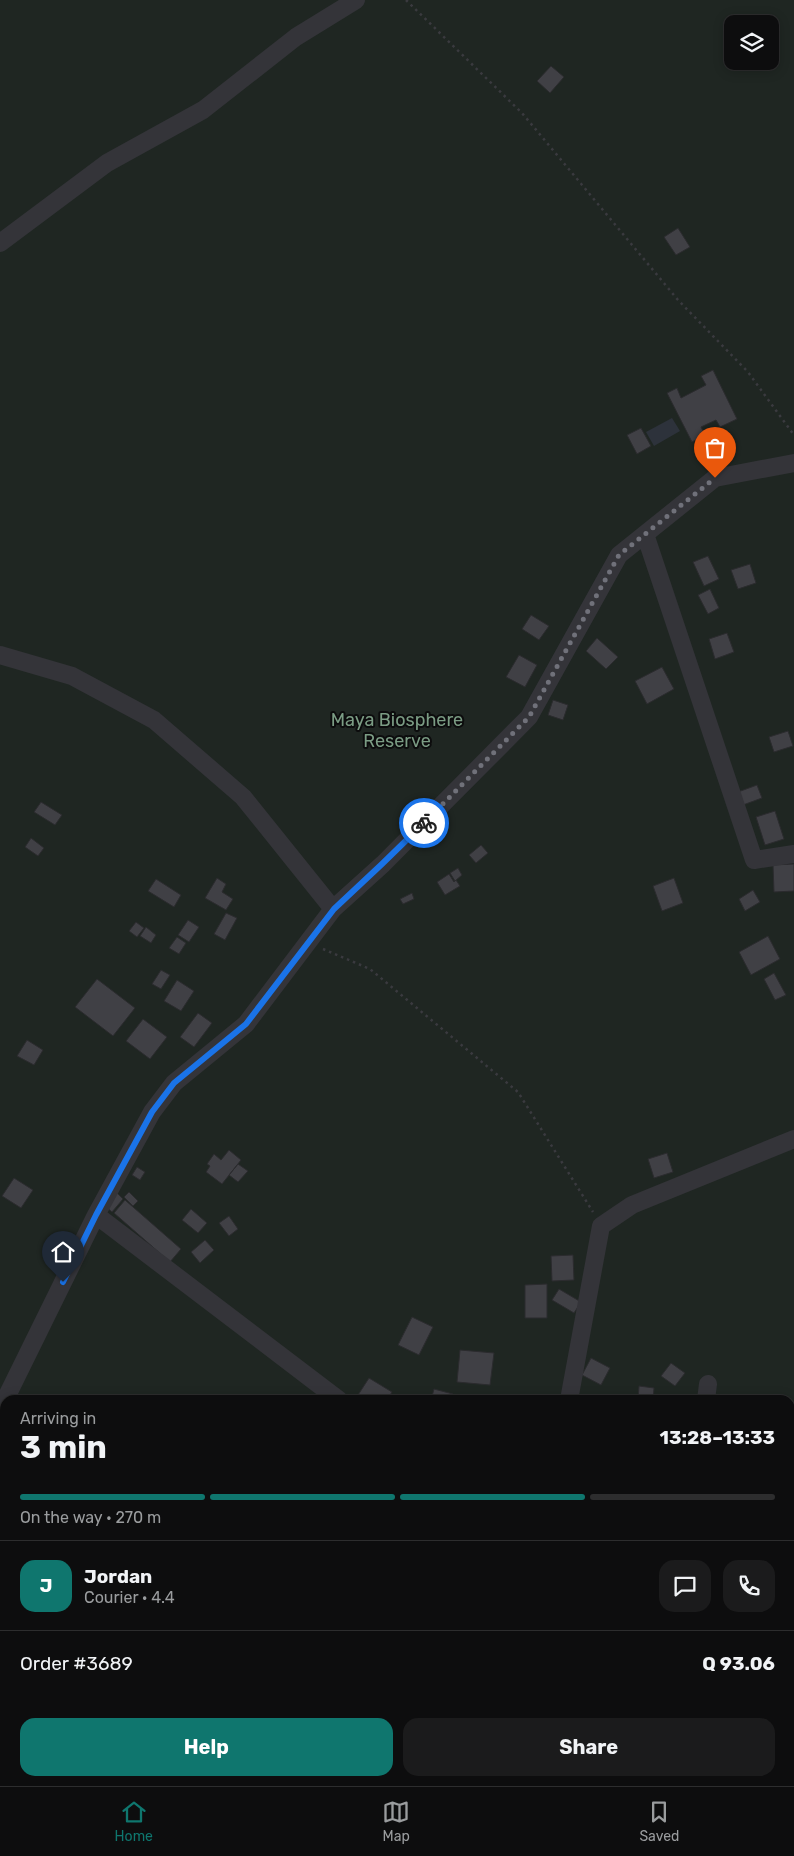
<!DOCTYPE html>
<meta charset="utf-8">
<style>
body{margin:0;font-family:Rubik,sans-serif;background:#1b1b1c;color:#f1f3f6;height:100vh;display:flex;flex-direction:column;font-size:19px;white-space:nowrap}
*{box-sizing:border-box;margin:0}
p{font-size:16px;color:#9a9c9e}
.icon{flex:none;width:28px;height:28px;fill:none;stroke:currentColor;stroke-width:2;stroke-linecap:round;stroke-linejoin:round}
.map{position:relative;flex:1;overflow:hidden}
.sheet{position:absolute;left:0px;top:1395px;width:795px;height:391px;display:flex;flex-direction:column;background:#0d0d0e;border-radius:15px 15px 0 0;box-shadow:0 2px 12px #0003,0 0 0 1px #2d2d2e}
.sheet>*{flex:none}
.tools{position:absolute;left:724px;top:15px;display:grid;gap:10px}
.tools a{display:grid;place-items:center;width:55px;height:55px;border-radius:10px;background:#0d0d0e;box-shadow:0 2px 12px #0003,0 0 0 1px #2d2d2e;font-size:25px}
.pin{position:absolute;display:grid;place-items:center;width:42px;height:42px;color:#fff;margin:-51px -21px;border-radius:50% 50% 50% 0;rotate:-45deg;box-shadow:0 0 5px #0007}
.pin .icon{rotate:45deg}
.courier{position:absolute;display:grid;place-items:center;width:50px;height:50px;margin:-25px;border:4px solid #1a73e8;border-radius:50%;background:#fff;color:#222;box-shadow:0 1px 6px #0007}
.headline em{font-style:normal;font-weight:700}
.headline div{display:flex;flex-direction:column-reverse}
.headline{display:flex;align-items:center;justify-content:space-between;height:85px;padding:0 20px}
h1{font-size:32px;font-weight:700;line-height:38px}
.bar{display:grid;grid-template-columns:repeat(4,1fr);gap:8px 5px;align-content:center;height:60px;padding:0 20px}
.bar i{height:6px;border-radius:4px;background:#2d2d2e}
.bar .current{background:#0f766e}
.bar p{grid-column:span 4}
.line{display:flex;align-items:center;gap:12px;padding:0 20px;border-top:1px solid #2d2d2e}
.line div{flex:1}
.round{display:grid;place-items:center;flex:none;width:52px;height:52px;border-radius:15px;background:#1b1b1c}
.action{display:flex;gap:10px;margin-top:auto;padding:10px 20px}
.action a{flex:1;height:58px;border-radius:15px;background:#0f766e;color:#fff;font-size:20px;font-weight:700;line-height:58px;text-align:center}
.action a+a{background:#1b1b1c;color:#f1f3f6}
.tab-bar{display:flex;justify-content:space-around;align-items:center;height:70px;border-top:1px solid #2d2d2e;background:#0d0d0e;font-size:14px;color:#9a9c9e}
.tab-bar a{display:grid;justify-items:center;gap:2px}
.tab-bar .current{color:#0f766e}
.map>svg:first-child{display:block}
.green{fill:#1f2622;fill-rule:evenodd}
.water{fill:#2d323b}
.building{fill:#404045;stroke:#2b2b2e}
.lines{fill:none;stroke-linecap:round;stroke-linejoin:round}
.path{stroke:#3a3a3f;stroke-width:2.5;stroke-dasharray:2.5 4;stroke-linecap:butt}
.street{stroke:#343439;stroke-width:18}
.done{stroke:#70717a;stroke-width:5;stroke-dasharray:0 9}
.route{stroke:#1a73e8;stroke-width:6}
.labels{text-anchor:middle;stroke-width:4;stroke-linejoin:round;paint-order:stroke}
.park-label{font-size:18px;fill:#7b9c84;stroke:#0c0c0d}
</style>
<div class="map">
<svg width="794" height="1786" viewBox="0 0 794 1786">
<rect width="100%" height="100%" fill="#111112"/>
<path class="green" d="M0 0H794V1786H0ZM732 24H770V61H732ZM5 1400H790V1781H5Z"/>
<path class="water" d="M672 418 680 431 654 446 646 432Z"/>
<path class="building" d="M551 66 564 77 550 93 537 81Z
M678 228 690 247 676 255 664 237Z
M713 370 737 419 720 427 716 420 701 427 705 435 692 442 667 393 677 388 681 398 706 385 701 376Z
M641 428 651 446 637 454 627 435Z
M708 556 719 579 704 586 693 562Z
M750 564 756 583 738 589 731 570Z
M710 589 719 608 708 614 698 595Z
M531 615 549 626 539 640 522 629Z
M727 633 734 652 715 659 709 639Z
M597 638 618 657 606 669 586 651Z
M519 655 537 665 525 687 506 677Z
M662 667 674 689 647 704 635 681Z
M553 700 568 705 563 720 548 715Z
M788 731 793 746 774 752 769 737Z
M757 785 762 798 743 805 738 792Z
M41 802 62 815 55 825 34 812Z
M775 811 784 839 765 845 756 817Z
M31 838 44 848 38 856 25 847Z
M481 845 488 853 476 863 469 855Z
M794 864V891L774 892 773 865Z
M458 868 462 875 455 881 450 873Z
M449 874 454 882 456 880 460 886 445 895 437 882Z
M217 878 226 884 222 892 233 899 226 910 205 898Z
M674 878 683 903 662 911 653 886Z
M156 879 181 895 174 907 148 891Z
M753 890 760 902 745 911 739 899Z
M412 893 414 899 403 904 400 899Z
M226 913 237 918 225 940 214 934Z
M188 920 199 927 189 942 178 935Z
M136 922 144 928 137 937 129 931Z
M146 927 156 935 151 943 140 936Z
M768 936 780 959 751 975 739 952Z
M177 937 186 943 179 954 169 948Z
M161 970 170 975 161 989 152 984Z
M774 973 786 995 775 1000 764 979Z
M97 979 135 1008 113 1036 75 1007Z
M177 980 194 991 181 1011 164 1001Z
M198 1013 212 1023 194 1047 180 1037Z
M143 1019 167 1037 150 1059 126 1041Z
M27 1040 43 1050 34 1065 17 1056Z
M229 1150 241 1160 222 1184 206 1172 210 1166 207 1164 214 1154 221 1160Z
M667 1153 673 1172 654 1178 648 1159Z
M238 1164 248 1171 238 1182 229 1175Z
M137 1167 145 1172 140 1180 132 1175Z
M14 1178 33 1190 21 1208 2 1196Z
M129 1192 138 1201 133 1206 124 1197Z
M117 1193 123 1199 112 1212 105 1206Z
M125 1200 181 1249 170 1262 114 1213Z
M191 1209 207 1223 198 1233 182 1220Z
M229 1216 238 1229 229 1236 219 1223Z
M205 1240 214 1250 200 1263 191 1252Z
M573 1255 574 1280 552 1281 551 1256Z
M547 1284V1318H525V1285Z
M559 1289 581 1302 574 1313 552 1300Z
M412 1317 433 1327 419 1355 398 1345Z
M460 1350 494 1353 490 1385 457 1382Z
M591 1358 610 1368 601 1385 582 1375Z
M671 1363 685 1373 675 1386 661 1376Z
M369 1378 392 1392 387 1400H366L358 1395Z
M639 1386 654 1388 653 1400H638Z
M434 1389 453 1394 451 1400H431Z
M790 1454H794V1471H790Z
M790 1527H794V1545L790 1544Z
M790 1611H794V1637H790Z
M38 1781 56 1782V1786H37Z
M466 1781H486L489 1782 487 1786H464Z
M525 1781H558L557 1786H541L525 1784Z
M607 1781 626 1783 625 1786H606Z
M670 1781H714V1786H670Z"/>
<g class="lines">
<path class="path" d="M406 0 522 113 678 300 748 372 794 435
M323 949 370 969 518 1092 593 1212"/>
<path class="street" d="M0 243 107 163 203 110 296 37 356 0
M645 534 754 860 794 854
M0 655 72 676 154 720 243 797 333 909
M96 1215 339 1400
M5 1400 96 1215 152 1112 174 1083 246 1024 333 909 383 864 529 717 619 555 715 478 794 463
M569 1400 601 1226 632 1205 794 1139
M706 1400 708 1384
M790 1504H794
M790 1650 794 1651
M498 1786 499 1781
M651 1786 652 1781"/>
</g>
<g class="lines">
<path class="done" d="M424 823 529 717 619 555 715 478"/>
<path class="route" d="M63 1282 96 1215 152 1112 174 1083 246 1024 334 909 382 864 424 823"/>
</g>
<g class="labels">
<g class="park-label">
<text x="397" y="726">Maya Biosphere<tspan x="397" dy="21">Reserve</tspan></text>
</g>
</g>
</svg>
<div class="tools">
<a><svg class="icon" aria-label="layers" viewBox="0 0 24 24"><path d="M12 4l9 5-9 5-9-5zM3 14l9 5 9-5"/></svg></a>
</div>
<div class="pin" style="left:715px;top:478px;background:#ea580c"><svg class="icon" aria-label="bag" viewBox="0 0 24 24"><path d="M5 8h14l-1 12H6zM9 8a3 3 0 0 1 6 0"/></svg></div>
<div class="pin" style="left:63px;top:1282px;background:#1f2937"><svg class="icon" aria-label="home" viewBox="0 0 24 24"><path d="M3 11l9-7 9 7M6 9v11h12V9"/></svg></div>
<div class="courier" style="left:424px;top:823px"><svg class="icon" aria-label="bike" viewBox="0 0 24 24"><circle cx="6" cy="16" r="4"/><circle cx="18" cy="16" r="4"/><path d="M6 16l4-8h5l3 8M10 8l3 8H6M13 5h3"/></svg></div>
<section class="sheet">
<div class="headline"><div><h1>3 min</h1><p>Arriving in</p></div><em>13:28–13:33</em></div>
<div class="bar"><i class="current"></i><i class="current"></i><i class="current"></i><i></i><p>On the way · 270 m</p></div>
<div class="line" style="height:90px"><b class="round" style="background:#0f766e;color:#fff">J</b><div><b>Jordan</b><p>Courier · 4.4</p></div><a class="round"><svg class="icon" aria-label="chat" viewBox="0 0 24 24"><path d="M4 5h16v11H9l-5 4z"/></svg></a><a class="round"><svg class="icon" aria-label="phone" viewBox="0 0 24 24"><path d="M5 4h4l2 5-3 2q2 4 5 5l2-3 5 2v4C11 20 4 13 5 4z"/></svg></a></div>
<div class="line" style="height:65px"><div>Order #3689</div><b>Q 93.06</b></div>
<div class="action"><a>Help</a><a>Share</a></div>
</section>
</div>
<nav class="tab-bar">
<a class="current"><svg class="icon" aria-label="home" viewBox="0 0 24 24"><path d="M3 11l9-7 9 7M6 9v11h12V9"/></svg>Home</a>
<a><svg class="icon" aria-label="map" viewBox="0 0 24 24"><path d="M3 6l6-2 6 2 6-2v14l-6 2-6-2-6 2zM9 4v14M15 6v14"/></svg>Map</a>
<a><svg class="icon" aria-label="saved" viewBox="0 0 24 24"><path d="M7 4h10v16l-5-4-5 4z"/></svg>Saved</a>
</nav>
